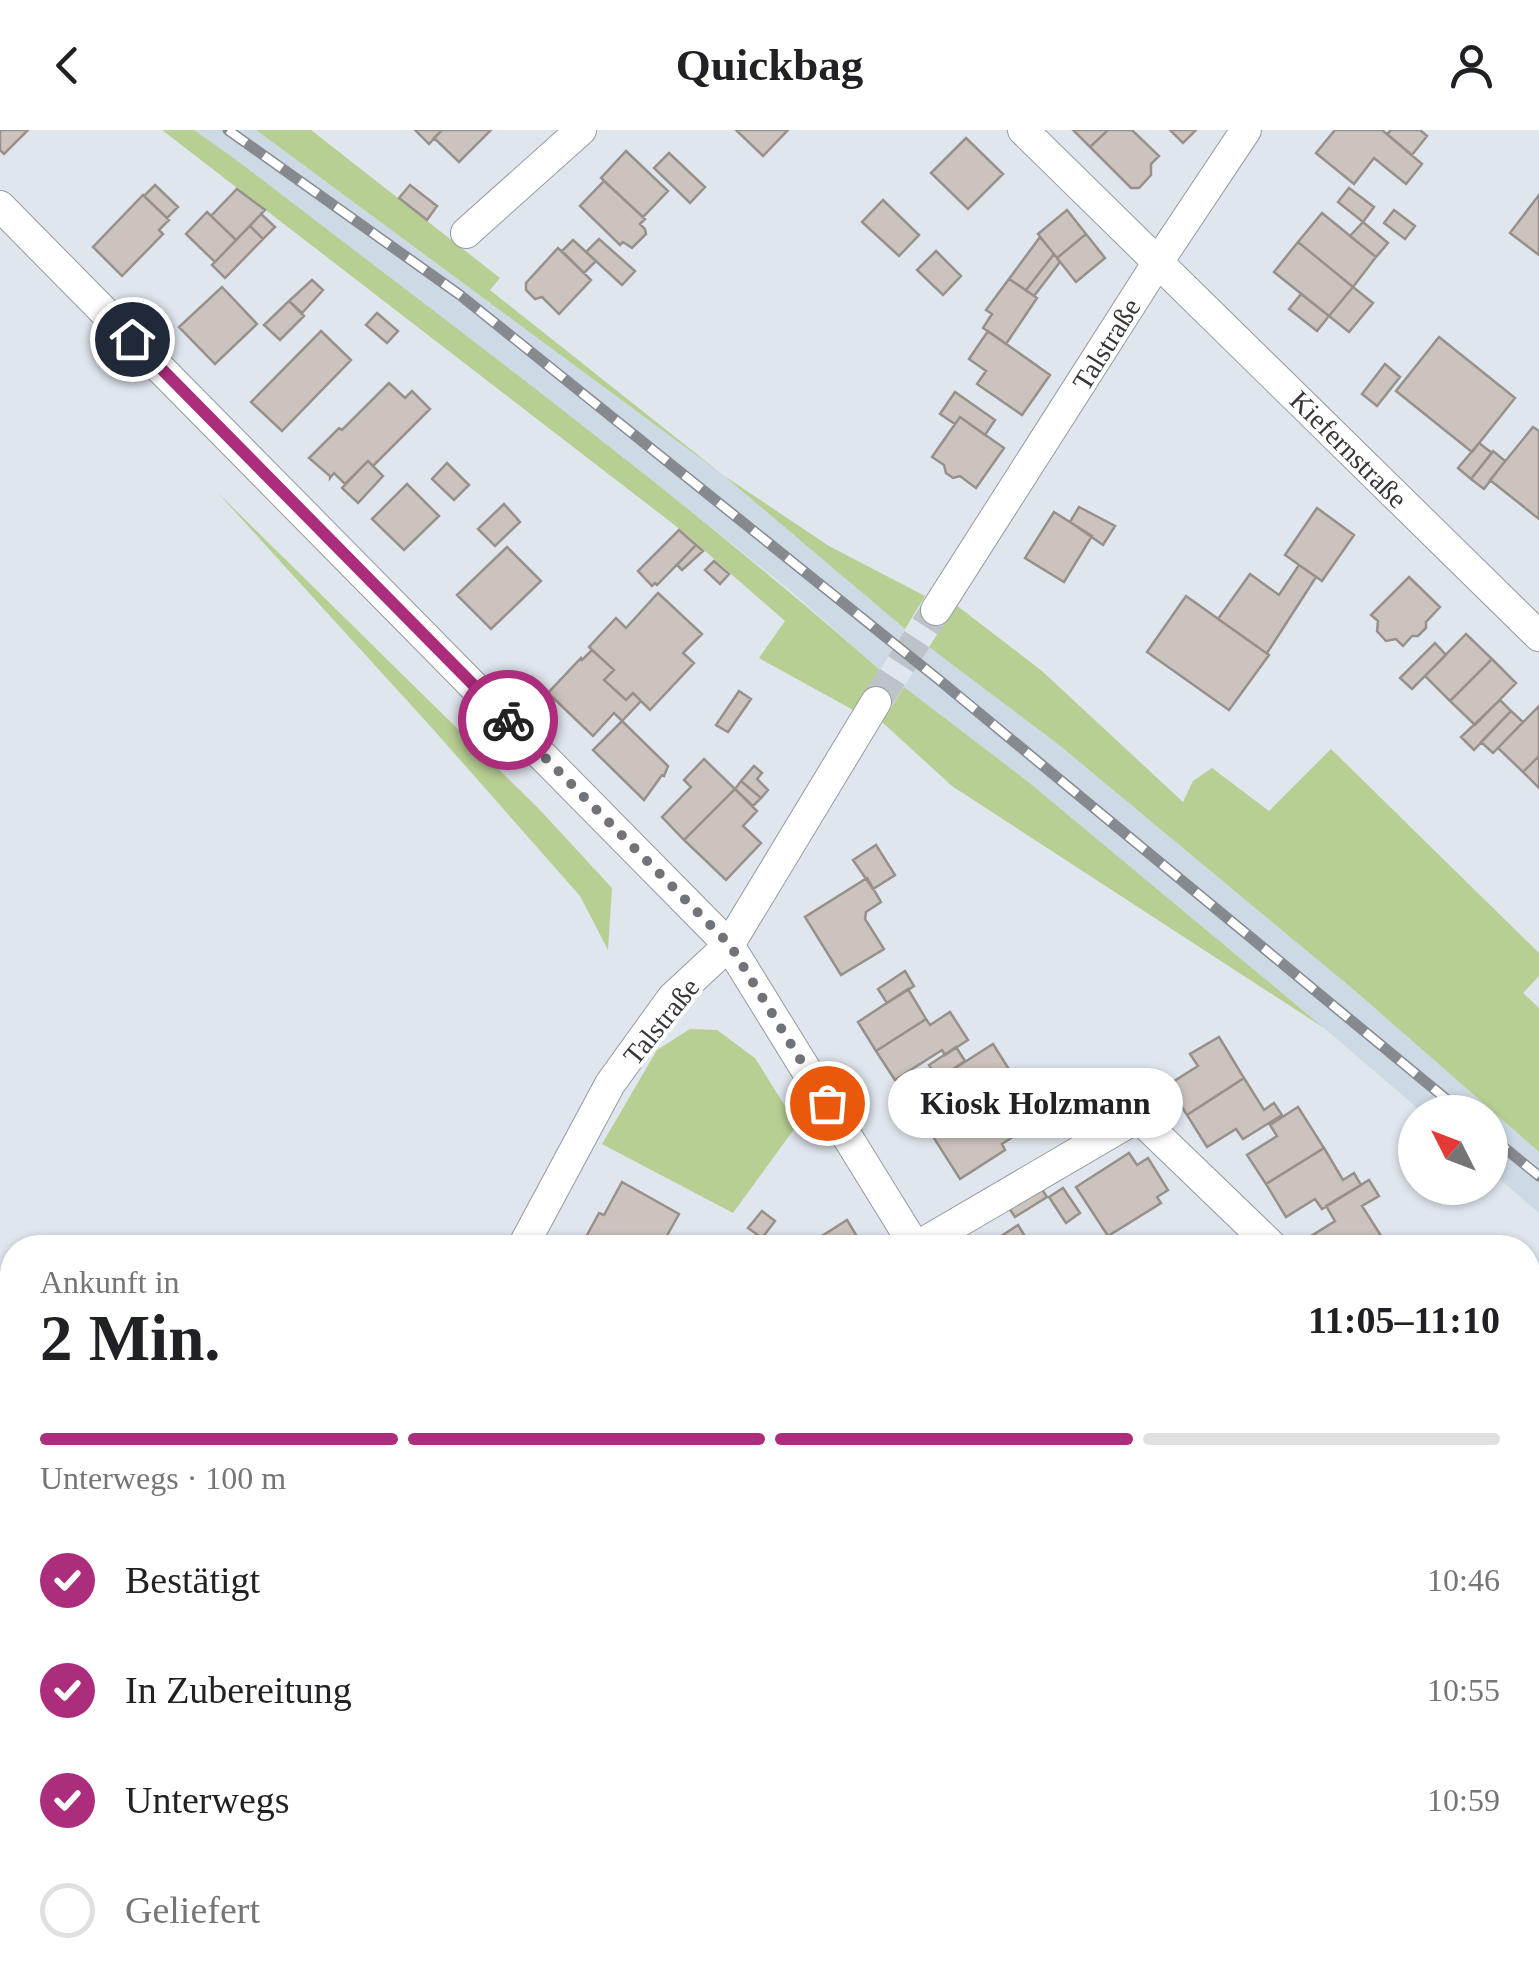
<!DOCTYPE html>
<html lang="de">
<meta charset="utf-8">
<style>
body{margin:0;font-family:Georgia,serif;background:#f6f6f6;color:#202124;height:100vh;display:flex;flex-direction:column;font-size:38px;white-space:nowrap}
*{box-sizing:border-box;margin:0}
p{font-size:32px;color:#757577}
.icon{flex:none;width:55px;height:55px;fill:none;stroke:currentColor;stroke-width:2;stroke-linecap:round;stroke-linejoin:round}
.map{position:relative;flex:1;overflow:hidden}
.side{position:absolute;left:0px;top:1105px;width:1540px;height:752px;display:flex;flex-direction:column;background:#fff;border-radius:40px 40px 0 0;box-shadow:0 2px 8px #0004}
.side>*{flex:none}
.needle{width:65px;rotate:312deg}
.controls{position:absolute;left:1398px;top:965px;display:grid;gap:20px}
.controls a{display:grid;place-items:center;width:110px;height:110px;border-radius:50%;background:#fff;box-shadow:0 2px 8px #0004;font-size:50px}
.pin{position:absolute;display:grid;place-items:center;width:85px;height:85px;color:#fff;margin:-42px;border:5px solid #fff;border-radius:50%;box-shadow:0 2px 10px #0007}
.courier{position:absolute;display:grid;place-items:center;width:100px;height:100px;margin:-50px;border:8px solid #ab2d7c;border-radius:50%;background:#fff;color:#222;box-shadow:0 2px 12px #0007}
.bubble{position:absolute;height:70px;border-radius:35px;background:#fff;box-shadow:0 2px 8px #0004;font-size:32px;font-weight:700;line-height:70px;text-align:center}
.summary em{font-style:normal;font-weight:700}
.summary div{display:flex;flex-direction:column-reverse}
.summary{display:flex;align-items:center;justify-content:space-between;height:170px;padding:0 40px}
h1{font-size:65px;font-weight:700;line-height:75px}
.bar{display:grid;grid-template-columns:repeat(4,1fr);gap:15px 10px;align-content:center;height:120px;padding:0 40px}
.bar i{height:12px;border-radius:8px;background:#e0e0e0}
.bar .selected{background:#ab2d7c}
.bar p{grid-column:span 4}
ol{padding:0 40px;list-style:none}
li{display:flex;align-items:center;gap:30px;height:110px}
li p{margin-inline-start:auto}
li .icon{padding:10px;border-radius:50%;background:#ab2d7c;color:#fff;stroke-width:4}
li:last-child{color:#757577}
li i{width:55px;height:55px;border:5px solid #e0e0e0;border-radius:50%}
header{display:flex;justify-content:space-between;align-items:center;height:130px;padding:0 40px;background:#fff;font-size:45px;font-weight:700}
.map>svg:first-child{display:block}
.built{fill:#cddae5}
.green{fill:#b8cf93}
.building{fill:#cbc3be;stroke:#98908b;stroke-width:2.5}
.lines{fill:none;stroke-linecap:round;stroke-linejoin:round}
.minor-tunnel{stroke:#bdc3c9;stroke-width:30;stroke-dasharray:30 15;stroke-linecap:butt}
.minor-casing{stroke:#949ba1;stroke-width:32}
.minor{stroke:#fff;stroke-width:30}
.rail-casing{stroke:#868a8f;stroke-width:11}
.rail{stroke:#fff;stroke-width:8;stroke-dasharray:22;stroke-linecap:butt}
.done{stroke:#707478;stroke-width:10;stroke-dasharray:0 18}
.route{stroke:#ab2d7c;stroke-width:12}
.labels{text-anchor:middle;stroke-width:8;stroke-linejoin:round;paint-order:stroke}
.street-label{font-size:28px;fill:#343639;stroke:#fff}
</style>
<header><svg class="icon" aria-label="back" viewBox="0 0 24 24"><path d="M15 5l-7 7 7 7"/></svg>Quickbag<svg class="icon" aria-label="person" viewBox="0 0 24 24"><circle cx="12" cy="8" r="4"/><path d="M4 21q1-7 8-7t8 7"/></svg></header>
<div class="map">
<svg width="1539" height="1857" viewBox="0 0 1539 1857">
<rect width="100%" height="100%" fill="#dfe6ed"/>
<path class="built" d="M194 0H256L723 345 905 499 880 540 791 461 620 325Z
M929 517 1059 615 1354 860 1539 1022V1083L1490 1041V982H1422L1324 898 1026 650 904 557Z"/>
<path class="green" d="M162 0H194L239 32C455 198 675 360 880 540L855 581 759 528 785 491 681 400Z
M256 0H311L500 148 490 160 723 345 829 416 925 466 905 499 723 345Z
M218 363 539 679 612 758 608 820 580 766 432 598Z
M956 475 1042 541 1183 672 1193 651 1212 638 1269 681 1331 619 1539 823V846L1523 863 1539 878V1022L1354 860 1059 615 929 517Z
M904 557 1026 650 1324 898 952 656 882 592Z
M690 899 717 900 755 928 797 995 733 1083 602 1014 657 920Z"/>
<path class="building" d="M0 0H28L4 24 0 20Z
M415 0H442L429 14Z
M442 0H491L459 32 434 8Z
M736 0H788L763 26Z
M1073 0H1108L1090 17Z
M1108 0H1132L1159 26 1151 34V45L1139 58H1131L1090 17Z
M1170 0H1196L1183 13Z
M1335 0H1382L1422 34 1406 54 1374 28 1354 54 1316 23Z
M1391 0H1420L1427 6 1412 25 1387 4Z
M966 8 1003 44 968 79 931 43Z
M626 21 668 61 643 87 601 48Z
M669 23 705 57 690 73 654 38Z
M604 51 645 89 640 94 645 99 646 104 632 118 623 112 620 115 580 76Z
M155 55 178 77 167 88 144 66Z
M410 55 437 76 427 90 399 68Z
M1349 58 1374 77 1363 92 1338 72Z
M237 59 265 80 236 110 211 86Z
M143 65 169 90 159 100 163 104 122 146 93 117Z
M1539 65V125L1510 103Z
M883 70 919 105 899 126 862 92Z
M1067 80 1086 104 1057 128 1038 104Z
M1394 80 1415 96 1405 109 1384 93Z
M207 82 236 110 215 132 186 104Z
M1322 83 1376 127 1353 157 1298 112Z
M261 84 275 97 263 109 250 96Z
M1363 92 1388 113 1376 127 1350 106Z
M250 96 263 109 225 148 212 135Z
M1086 104 1105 128 1076 152 1057 128Z
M1040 107 1054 124 1026 160 1009 149Z
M599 109 635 141 622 155 586 122Z
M573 110 596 131 584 143 562 121Z
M1298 112 1353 157 1329 186 1274 142Z
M558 118 591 150 559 184 542 167 535 169 526 160V153Z
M936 121 961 146 943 165 917 140Z
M1054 124 1060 132 1034 166 1026 160Z
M1009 149 1037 168 1006 214 983 198 992 184 986 180Z
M312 150 323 160 302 183 289 171Z
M222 157 257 194 215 234 179 197Z
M1353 157 1373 173 1349 202 1329 186Z
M1301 164 1329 186 1317 201 1289 179Z
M289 171 304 186 280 210 264 195Z
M377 183 398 201 387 213 366 195Z
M321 201 351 230 282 301 251 272Z
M988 201 1050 245 1022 285 977 254 986 241 969 229Z
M1439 207 1515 268 1472 322 1396 261Z
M1385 234 1400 247 1377 276 1362 264Z
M389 253 405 268 412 261 430 279 373 336 368 331 345 354 334 343 330 348V346L309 328 339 298 342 300Z
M955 262 995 290 985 305 960 287 955 294 940 284Z
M960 287 1004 318 976 358 960 346 953 348 946 343 944 335 932 327Z
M1533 297 1539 301V389L1490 350Z
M1479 313 1492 323 1471 349 1458 338Z
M1493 321 1505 331 1484 359 1471 349Z
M368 331 383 346 358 373 342 358Z
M447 333 469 355 454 370 432 349Z
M407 354 439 386 404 420 372 389Z
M504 374 520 392 495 416 478 399Z
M1079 377 1115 396 1103 415 1070 392Z
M1317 378 1354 405 1322 451 1285 425Z
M1054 382 1092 406 1064 452 1025 428Z
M679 400 696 415 657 455 655 453 652 456 638 441Z
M696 415 703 421 682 440 677 435Z
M507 417 541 451 491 499 457 465Z
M714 431 729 444 720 454 705 440Z
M1299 435 1316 447 1267 523 1269 525 1218 489 1250 444 1279 465Z
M1409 447 1440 477 1426 492V498L1418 506H1412L1403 516 1396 509 1386 511 1377 501 1378 491 1371 485Z
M658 463 702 504 683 523 694 533 650 580 633 563 626 570 604 550 614 540 589 517 616 488 626 498Z
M1186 466 1269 525 1229 580 1147 522Z
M1466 504 1492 529 1450 571 1425 546Z
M1435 513 1446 525 1412 559 1400 548Z
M592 520 614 540 604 550 626 570 633 563 641 571 622 591 614 583 593 606 548 563 581 528 582 530Z
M1492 529 1516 553 1475 595 1450 571Z
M739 561 751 569 728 602 716 595Z
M1500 570 1511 581 1474 620 1461 607Z
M1539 576V626L1523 642 1498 618Z
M1511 581 1523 592 1493 623 1481 612Z
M622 591 668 636 664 646 662 645 644 670 593 620Z
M1539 626V658L1523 642Z
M704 629 735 659 684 710 662 687 691 657 684 650Z
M754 636 762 643 757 649 768 660 761 668 741 651Z
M741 651 761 668 753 676 735 659Z
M735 659 757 681 743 696 761 713 726 750 684 710Z
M876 715 895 745 873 759 853 730Z
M867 748 881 772 866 782 865 789 884 819 841 845 805 787Z
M905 841 914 856 887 873 878 859Z
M908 859 926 889 876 921 858 892Z
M950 882 968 910 945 925 942 920 895 950 876 921 926 889 930 895Z
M1219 907 1244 948 1187 985 1168 955 1198 936 1190 924Z
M993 914 1010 941 992 953 985 941 948 964 938 949Z
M956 917 965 931 938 949 929 935Z
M985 941 1022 1001 1002 1014 1005 1020 960 1049 918 983Z
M1244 948 1264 980 1274 973 1282 985 1243 1009 1236 999 1207 1017 1187 985Z
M1298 977 1324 1018 1266 1054 1247 1025 1277 1006 1270 995Z
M1324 1018 1343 1050 1354 1043 1361 1055 1322 1079 1315 1069 1286 1087 1266 1054Z
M1129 1023 1137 1035 1148 1028 1168 1060 1157 1067 1161 1073 1108 1106 1076 1057Z
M1369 1050 1379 1066 1362 1076 1385 1112 1377 1118H1314L1308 1108 1335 1091 1326 1076Z
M1037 1051 1047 1067 1015 1087 1005 1072Z
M622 1052 679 1084 660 1118H580L599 1083 604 1085Z
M1063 1058 1080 1083 1066 1093 1049 1067Z
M762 1081 775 1091 762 1108 748 1098Z
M847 1090 864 1118H803Z
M1018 1095 1032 1118H983Z
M1539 1535V1578L1528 1585V1542Z
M1539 1713V1768L1529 1743 1532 1742 1528 1731V1717Z
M680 1845H805L809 1855 805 1857H674L671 1849Z
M1129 1845H1182L1189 1857H1136Z"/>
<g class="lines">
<path class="minor-tunnel" d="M876 572 936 480"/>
<defs>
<path id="minor" d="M1023 0 1539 506
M0 76 729 815 916 1118
M466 103 581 0
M936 480 1158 132 1246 0
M916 1117 1138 987 1274 1118
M522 1118 610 954 672 868 729 815 876 572
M1528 1819 1539 1815
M362 1845 375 1857
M1374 1845 1381 1857
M103 1857 110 1845
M1425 1857 1457 1845"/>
</defs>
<use href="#minor" class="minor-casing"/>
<use href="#minor" class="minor"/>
<defs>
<path id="rail" d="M228 0 460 165 938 549 1462 982
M1490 1006 1539 1046"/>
</defs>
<use href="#rail" class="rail-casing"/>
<use href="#rail" class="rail"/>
</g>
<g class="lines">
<path class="done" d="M508 590 730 815 827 973"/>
<path class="route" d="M132 209 508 590"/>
</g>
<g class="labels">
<g class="street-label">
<text transform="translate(1106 214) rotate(-58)" y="10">Talstraße</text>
<text transform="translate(1349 319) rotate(45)" y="10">Kiefernstraße</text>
<text transform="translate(661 891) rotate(-51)" y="10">Talstraße</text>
</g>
</g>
</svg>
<div class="controls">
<a><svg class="needle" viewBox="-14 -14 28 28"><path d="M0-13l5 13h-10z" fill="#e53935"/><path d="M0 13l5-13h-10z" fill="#757577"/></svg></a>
</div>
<div class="pin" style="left:827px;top:973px;background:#ea580c"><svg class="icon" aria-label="bag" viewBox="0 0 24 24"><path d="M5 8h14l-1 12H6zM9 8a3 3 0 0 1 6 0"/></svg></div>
<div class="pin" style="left:132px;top:209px;background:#1f2937"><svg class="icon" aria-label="home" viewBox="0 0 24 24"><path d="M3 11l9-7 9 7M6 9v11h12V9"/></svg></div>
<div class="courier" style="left:508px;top:590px"><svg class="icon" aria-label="bike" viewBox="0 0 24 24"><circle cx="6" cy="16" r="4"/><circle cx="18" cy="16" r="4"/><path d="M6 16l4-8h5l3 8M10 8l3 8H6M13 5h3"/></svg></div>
<div class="bubble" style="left:888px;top:938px;width:295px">Kiosk Holzmann</div>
<section class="side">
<div class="summary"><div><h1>2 Min.</h1><p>Ankunft in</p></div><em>11:05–11:10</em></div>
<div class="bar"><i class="selected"></i><i class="selected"></i><i class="selected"></i><i></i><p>Unterwegs · 100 m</p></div>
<ol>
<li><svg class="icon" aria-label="check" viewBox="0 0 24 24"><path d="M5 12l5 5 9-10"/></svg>Bestätigt<p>10:46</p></li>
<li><svg class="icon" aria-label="check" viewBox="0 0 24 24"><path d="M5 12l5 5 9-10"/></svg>In Zubereitung<p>10:55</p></li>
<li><svg class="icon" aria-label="check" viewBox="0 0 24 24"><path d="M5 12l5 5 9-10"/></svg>Unterwegs<p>10:59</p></li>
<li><i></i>Geliefert</li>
</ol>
</section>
</div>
